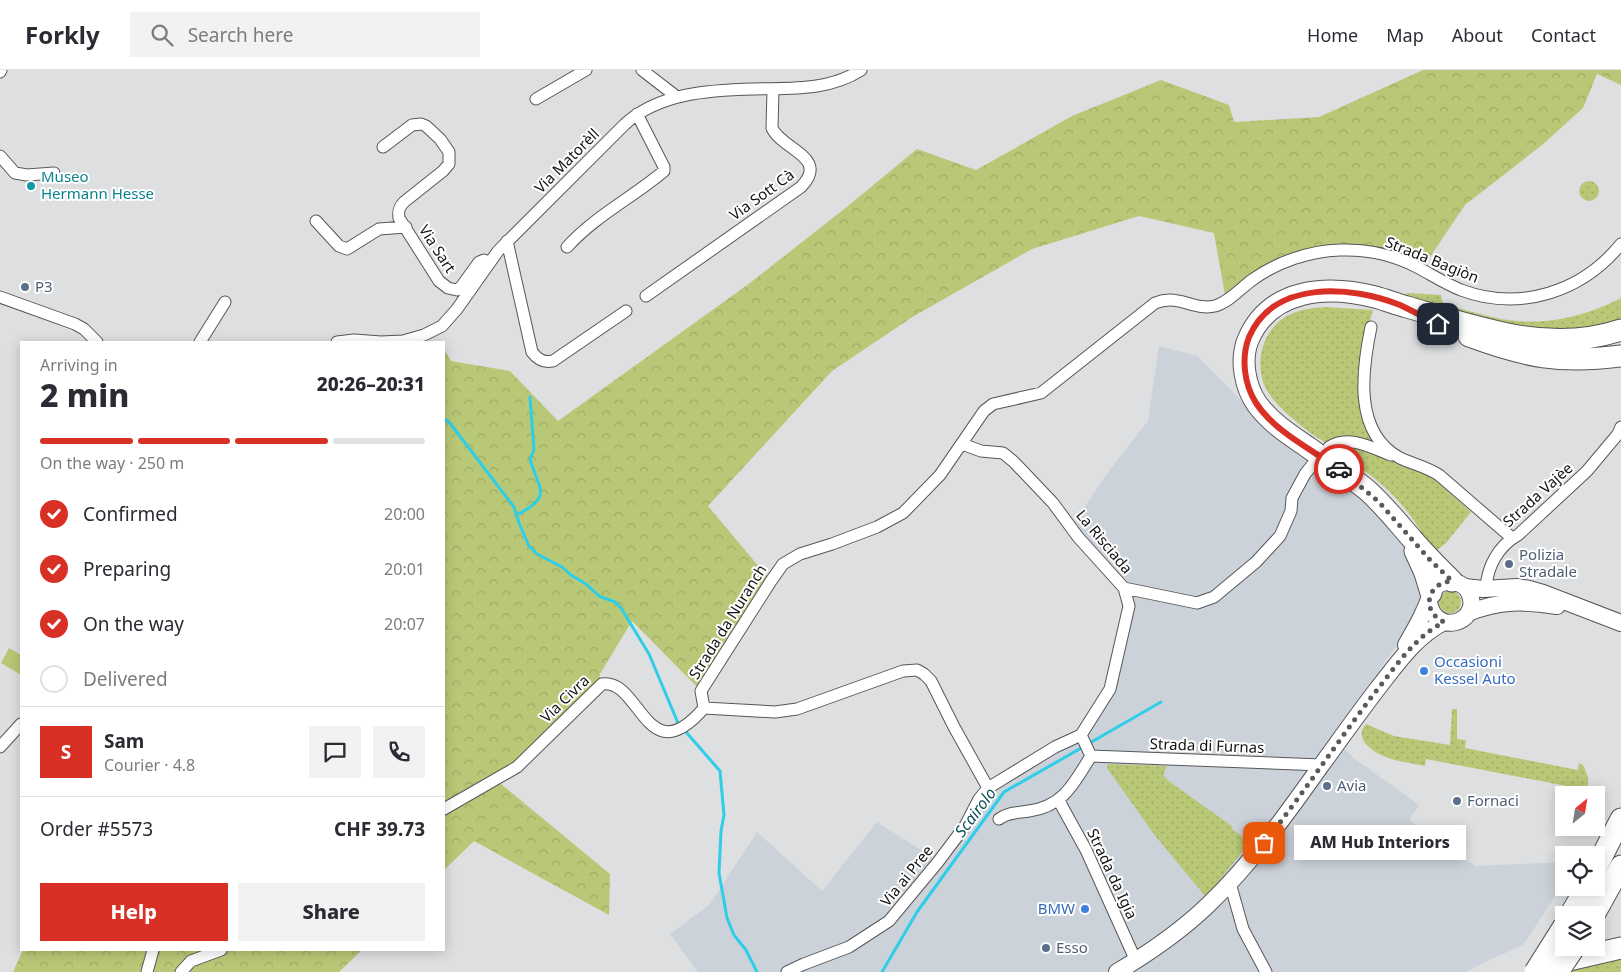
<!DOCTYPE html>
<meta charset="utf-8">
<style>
body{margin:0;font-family:"Noto Sans",sans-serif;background:#f2f2f3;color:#2b2b33;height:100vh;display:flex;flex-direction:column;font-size:19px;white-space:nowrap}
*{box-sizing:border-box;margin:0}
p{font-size:16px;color:#7c7c81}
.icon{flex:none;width:28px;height:28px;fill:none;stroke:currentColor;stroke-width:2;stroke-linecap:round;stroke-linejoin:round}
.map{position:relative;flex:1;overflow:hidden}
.panel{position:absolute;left:20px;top:271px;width:425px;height:610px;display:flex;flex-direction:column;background:#fff;border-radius:0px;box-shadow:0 2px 12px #0003}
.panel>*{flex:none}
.needle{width:32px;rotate:30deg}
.controls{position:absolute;left:1555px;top:716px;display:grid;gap:10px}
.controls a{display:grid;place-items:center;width:50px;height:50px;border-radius:0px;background:#fff;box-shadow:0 2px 12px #0003;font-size:25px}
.pin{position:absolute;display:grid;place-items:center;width:42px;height:42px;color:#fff;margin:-21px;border-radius:10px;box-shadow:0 2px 8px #0006}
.courier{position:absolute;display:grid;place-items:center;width:50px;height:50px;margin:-25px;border:4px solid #d93025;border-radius:50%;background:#fff;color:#222;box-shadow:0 1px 6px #0007}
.bubble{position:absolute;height:35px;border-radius:0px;background:#fff;box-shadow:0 2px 12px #0003;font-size:16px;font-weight:800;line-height:35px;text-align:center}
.head em{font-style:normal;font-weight:800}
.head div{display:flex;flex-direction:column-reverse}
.head{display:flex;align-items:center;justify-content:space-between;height:85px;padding:0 20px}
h1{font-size:32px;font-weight:800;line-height:38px}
.bar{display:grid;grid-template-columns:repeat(4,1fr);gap:8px 5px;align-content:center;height:60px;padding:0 20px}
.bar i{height:6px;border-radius:4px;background:#e1e1e2}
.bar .on{background:#d93025}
.bar p{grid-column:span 4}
.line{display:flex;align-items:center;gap:12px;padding:0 20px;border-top:1px solid #e1e1e2}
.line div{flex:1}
.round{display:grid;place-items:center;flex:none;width:52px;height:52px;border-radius:0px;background:#f2f2f3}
ol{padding:0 20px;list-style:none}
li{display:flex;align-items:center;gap:15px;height:55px}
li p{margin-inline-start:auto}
li .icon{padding:5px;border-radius:50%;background:#d93025;color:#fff;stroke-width:4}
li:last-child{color:#7c7c81}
li i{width:28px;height:28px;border:2px solid #e1e1e2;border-radius:50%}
.primary-button{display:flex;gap:10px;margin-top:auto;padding:10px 20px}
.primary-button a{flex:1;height:58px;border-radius:0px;background:#d93025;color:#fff;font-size:20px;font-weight:800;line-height:58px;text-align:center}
.primary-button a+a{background:#f2f2f3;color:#2b2b33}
header{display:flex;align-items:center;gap:30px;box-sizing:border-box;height:70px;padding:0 25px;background:#fff;border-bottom:1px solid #e1e1e2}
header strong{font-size:24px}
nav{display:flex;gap:28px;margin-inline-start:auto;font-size:18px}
.search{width:350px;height:45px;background:#f2f2f3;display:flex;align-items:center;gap:12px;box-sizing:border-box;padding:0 18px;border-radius:0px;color:#7c7c81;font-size:19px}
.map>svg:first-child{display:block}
.built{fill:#ccd2d9}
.grass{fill:url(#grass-dots)}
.forest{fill:url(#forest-crowns)}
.garden{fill:#b9c876}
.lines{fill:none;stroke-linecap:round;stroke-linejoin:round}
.stream{stroke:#2ecde8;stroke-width:3}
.street-casing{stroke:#565758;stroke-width:13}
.secondary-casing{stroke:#565758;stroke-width:18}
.highway-casing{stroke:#565758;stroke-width:23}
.street{stroke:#fff;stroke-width:11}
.secondary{stroke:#fff;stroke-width:16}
.highway{stroke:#fff;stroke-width:21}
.highway-bridge-casing{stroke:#565758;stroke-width:23;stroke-linecap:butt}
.highway-bridge{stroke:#fff;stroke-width:21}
.done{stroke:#595a5b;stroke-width:5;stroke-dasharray:0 9}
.route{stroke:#d93025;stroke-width:6}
.culture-dot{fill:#0f9aa8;stroke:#fff;stroke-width:2}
.service-dot{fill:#5c6f8a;stroke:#fff;stroke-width:2}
.shop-dot{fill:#3f7fe0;stroke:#fff;stroke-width:2}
.labels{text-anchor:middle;stroke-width:4;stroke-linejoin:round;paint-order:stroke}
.street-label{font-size:15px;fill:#121213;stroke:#fff}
.culture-label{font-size:15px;fill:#0d838f;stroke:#fff;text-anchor:start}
.service-label{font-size:15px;fill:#4e5e75;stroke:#fff;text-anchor:start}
.shop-label{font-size:15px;fill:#366cbe;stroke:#fff;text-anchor:start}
.water-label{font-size:16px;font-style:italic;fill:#0d4e59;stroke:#fff}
</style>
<header>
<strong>Forkly</strong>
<div class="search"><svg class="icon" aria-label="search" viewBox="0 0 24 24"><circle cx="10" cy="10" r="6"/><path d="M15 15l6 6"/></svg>Search here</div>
<nav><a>Home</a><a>Map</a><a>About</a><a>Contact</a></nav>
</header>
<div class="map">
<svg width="1621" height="902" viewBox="0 0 1621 902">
<defs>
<pattern id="grass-dots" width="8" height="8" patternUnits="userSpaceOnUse" patternTransform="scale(1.25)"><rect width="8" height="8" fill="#b9c876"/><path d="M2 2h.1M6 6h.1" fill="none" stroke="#9eab65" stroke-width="1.8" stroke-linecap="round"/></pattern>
<pattern id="forest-crowns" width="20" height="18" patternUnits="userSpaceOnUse" patternTransform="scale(1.25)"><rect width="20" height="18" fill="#b9c876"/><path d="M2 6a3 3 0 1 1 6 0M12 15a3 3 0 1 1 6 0" fill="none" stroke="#9eab65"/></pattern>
</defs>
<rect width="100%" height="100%" fill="#dedfe0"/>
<path class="built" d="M1159 276 1197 286 1247 336 1359 425 1395 461 1414 488 1424 515 1420 543 1335 661 1342 665 1337 672 1355 689 1419 735 1409 750 1475 796 1564 792V813L1523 875 1485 892 1466 902H698L670 864 710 834 757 762 822 821 877 752 938 791 988 718 1081 665 1110 619 1129 536 1124 518 1071 457 1109 401 1148 351Z"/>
<path class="grass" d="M1579 121a10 10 0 1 1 20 0a10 10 0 1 1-20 0Z
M1408 223 1441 225 1442 232 1447 235C1467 240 1487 247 1508 250 1546 256 1587 246 1621 228V253L1573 263 1510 257 1403 225Z
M1325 237 1373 240 1365 268 1361 304 1360 341 1373 364 1386 379C1374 378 1333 376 1325 372 1307 362 1276 337 1266 319 1253 292 1263 256 1291 244 1302 239 1313 238 1325 237Z
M1347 374 1422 398 1471 442 1446 473 1435 482C1424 469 1417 453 1406 440 1387 415 1359 396 1333 378Z
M1439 532a11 11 0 1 1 22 0a11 11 0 1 1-22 0Z
M1452 639H1457V669L1466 670 1465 678 1578 700 1579 693C1585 695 1584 697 1586 702 1590 711 1589 719 1581 725L1582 719 1426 689 1425 696C1412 693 1398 692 1386 687 1372 682 1353 668 1366 654L1394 666 1450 675Z
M1108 694 1167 696 1163 705 1170 712 1232 756V759L1250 772 1206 827 1156 767 1107 698Z
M1621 886V902H1569L1573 896Z"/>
<path class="forest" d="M1423 0H1621V15L1597 4 1583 38 1542 75 1465 135 1424 196 1407 188 1310 179 1225 225 1214 163 1139 146 1032 179 914 246 832 301 708 436 771 511 701 621 632 551 600 604 599 616 495 709 610 804 609 845 474 771 444 800V279L451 291 510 301 558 351 750 213 848 136 917 79 976 100 1072 46 1161 10 1229 35 1234 52 1319 47Z
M23 880H362L339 902H13Z"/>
<path class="garden" d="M9 578 21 585V605L1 593Z"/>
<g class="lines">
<path class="stream" d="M444 349 449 352 514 437 519 453 529 476 537 484 562 497 571 505 586 514 599 526 615 532 621 538 649 584 678 653
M517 445C553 426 539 420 530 389L534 380 530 327
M686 662 720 701 724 745 721 761 719 803 727 848 734 865 746 880 757 902
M1088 674 1161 632
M882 902 917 842 1004 722 1083 677"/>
<defs>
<path id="street" d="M642 0 677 27
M0 2 1 0
M536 29 586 0
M383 77 412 55 421 54 426 56 440 69 449 82V94L443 101 404 132C399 137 398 141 399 148L439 211 448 218 457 220 461 217 479 192 484 190 489 192
M0 86 15 103
M15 103 27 105 54 103
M316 151 339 176 347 179 379 159 406 157
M507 171 532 282C538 290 544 293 553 291L626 241
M567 177C595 146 632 128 664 101V97L637 44
M646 226 801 117C830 87 782 80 772 58L773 20
M0 227 75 254 84 259 97 272
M1371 257C1362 300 1353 363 1400 388 1413 394 1427 397 1439 405L1512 468
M200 272 225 232
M337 272 354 270 381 272 403 271 424 265 442 256 457 239 498 181 624 55C658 23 709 20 754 19 791 18 828 21 861 0
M962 374 981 381 1003 383 1014 392 1053 433 1078 467 1124 518 1129 536 1110 619 1081 665
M1329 377C1349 364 1372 378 1391 385
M1124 518 1197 533 1214 527 1256 492 1280 466 1291 441 1292 428 1305 404 1313 394
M1486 519C1487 497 1498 476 1518 465L1587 401 1618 364 1621 357
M704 638 701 621 771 511 783 494 800 484 832 474 877 457 903 443 940 405 984 341 993 334 1041 323 1155 233C1160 231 1165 230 1170 230 1185 230 1199 240 1215 236 1229 232 1240 219 1252 210 1277 192 1309 181 1340 180 1367 179 1394 185 1417 197 1432 205 1446 214 1461 220 1520 242 1582 222 1621 174
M704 638 775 642 797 639 903 601 917 600 924 604 931 611 954 657 988 718
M1081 665 1091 686
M0 677 21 654
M1091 686 1322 695
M1059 731 1086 780 1136 891
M444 739 517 697 602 614C641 608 646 705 704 638
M999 749C1008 742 1018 743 1029 741 1064 736 1074 713 1091 686
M1230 813 1243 859 1266 902
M147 902 153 880
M181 902 191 891 221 880
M787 902 804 894 849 877 889 851 938 792 965 756 979 729 988 718 1055 677 1081 665"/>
<path id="secondary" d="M1465 517 1483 519 1517 517 1529 519 1543 523 1621 553
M1468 543C1500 530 1524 531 1557 536
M1406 575C1412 564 1419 553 1424 541 1429 532 1430 521 1438 515 1445 511 1453 510 1460 514 1465 516 1468 520 1470 525 1480 553 1435 567 1429 532
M1117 902C1149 883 1181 861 1208 835 1251 794 1286 745 1320 697 1339 671 1358 644 1378 618 1397 594 1416 566 1444 552"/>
<path id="highway" d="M1469 266C1526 287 1560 294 1621 286
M1415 481 1425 503 1431 523
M1452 511C1438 497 1425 484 1413 470 1398 453 1384 435 1367 420 1348 405 1328 392 1309 378 1290 365 1271 353 1257 334 1245 317 1240 290 1248 270 1270 218 1327 215 1375 227 1386 230 1396 234 1407 237 1442 247 1477 258 1513 265 1550 272 1585 272 1621 260
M1596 798 1621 749
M1570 845 1586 818
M1594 845 1621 796
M1554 895 1569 890 1621 878"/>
</defs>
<use href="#street" class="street-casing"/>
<use href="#secondary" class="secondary-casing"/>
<use href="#highway" class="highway-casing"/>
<use href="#street" class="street"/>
<use href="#secondary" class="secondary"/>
<use href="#highway" class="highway"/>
<defs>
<path id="highway-bridge" d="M1535 902 1564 856
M1558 902 1574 878"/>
</defs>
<use href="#highway-bridge" class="highway-bridge-casing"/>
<use href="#highway-bridge" class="highway-bridge"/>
</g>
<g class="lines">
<path class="done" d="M1264 773C1302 725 1336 674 1373 625 1394 599 1414 567 1444 552 1421 542 1426 513 1452 511L1430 490 1378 431 1339 399"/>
<path class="route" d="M1339 399C1311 379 1275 362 1256 333 1244 314 1241 288 1249 267 1274 209 1352 216 1400 235 1413 241 1425 248 1438 254"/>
</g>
<circle class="culture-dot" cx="31" cy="116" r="5"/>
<g class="service-dot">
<circle cx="25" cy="217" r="5"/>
<circle cx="1509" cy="494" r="5"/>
<circle cx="1327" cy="716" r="5"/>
<circle cx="1457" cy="731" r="5"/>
<circle cx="1046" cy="878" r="5"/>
</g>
<g class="shop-dot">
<circle cx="1424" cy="601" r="5"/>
<circle cx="1085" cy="839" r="5"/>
</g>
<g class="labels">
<g class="street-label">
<text transform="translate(567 91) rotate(-45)" y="5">Via Matorèll</text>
<text transform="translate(762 125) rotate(-36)" y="5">Via Sott Cà</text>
<text transform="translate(437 179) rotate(57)" y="5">Via Sart</text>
<text transform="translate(1432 190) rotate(22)" y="5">Strada Bagiòn</text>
<text transform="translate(1538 425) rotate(-42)" y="5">Strada Vajèe</text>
<text transform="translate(1104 472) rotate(50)" y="5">La Risciada</text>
<text transform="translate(728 552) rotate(-58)" y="5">Strada da Nuranch</text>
<text transform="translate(565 629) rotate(-44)" y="5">Via Civra</text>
<text transform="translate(1207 676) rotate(2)" y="5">Strada di Furnas</text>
<text transform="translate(1112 804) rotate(65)" y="5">Strada da Igia</text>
<text transform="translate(907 806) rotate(-51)" y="5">Via ai Pree</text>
</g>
<g class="culture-label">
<text x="41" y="112">Museo<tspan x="41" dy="17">Hermann Hesse</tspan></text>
</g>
<g class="service-label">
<text x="35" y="222">P3</text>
<text x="1519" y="490">Polizia<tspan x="1519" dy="17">Stradale</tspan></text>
<text x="1337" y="721">Avia</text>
<text x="1467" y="736">Fornaci</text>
<text x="1056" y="883">Esso</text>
</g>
<g class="shop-label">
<text x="1434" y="597">Occasioni<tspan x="1434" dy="17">Kessel Auto</tspan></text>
<text x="1075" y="844" text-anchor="end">BMW</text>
</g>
<g class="water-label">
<text transform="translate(975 742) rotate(-53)" y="6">Scairolo</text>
</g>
</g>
</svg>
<div class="controls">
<a><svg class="needle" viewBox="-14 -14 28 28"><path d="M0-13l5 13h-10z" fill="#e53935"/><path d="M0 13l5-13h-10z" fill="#7c7c81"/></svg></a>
<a><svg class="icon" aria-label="locate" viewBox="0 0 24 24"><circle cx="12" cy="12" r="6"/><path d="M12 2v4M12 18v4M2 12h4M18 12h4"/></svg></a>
<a><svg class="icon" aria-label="layers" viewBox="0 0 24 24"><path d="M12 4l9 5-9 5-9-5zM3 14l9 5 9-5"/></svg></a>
</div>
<div class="pin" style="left:1264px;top:773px;background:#ea580c"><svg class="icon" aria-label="bag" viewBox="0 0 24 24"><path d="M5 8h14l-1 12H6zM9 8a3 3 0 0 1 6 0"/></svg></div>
<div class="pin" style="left:1438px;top:254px;background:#1f2937"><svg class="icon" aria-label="home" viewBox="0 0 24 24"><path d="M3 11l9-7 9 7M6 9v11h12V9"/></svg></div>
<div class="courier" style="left:1339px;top:399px"><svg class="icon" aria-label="car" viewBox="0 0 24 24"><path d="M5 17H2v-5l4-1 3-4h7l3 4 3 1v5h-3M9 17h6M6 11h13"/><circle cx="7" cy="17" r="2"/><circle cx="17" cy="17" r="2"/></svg></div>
<div class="bubble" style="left:1294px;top:755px;width:172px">AM Hub Interiors</div>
<section class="panel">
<div class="head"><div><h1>2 min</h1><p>Arriving in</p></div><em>20:26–20:31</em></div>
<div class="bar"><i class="on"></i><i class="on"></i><i class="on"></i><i></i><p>On the way · 250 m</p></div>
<ol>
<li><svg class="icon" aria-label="check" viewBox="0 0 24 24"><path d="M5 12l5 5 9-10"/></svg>Confirmed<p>20:00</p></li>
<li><svg class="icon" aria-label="check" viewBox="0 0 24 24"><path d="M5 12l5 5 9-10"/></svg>Preparing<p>20:01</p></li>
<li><svg class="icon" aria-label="check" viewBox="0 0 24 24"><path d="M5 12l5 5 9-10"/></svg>On the way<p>20:07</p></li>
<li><i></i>Delivered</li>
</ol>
<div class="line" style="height:90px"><b class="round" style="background:#d93025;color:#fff">S</b><div><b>Sam</b><p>Courier · 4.8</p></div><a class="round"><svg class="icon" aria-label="chat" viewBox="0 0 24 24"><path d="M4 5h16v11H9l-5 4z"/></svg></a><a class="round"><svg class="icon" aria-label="phone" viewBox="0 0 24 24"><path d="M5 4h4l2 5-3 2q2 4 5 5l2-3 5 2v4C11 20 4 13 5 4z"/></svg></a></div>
<div class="line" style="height:65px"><div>Order #5573</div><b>CHF 39.73</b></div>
<div class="primary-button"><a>Help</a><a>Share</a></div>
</section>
</div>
